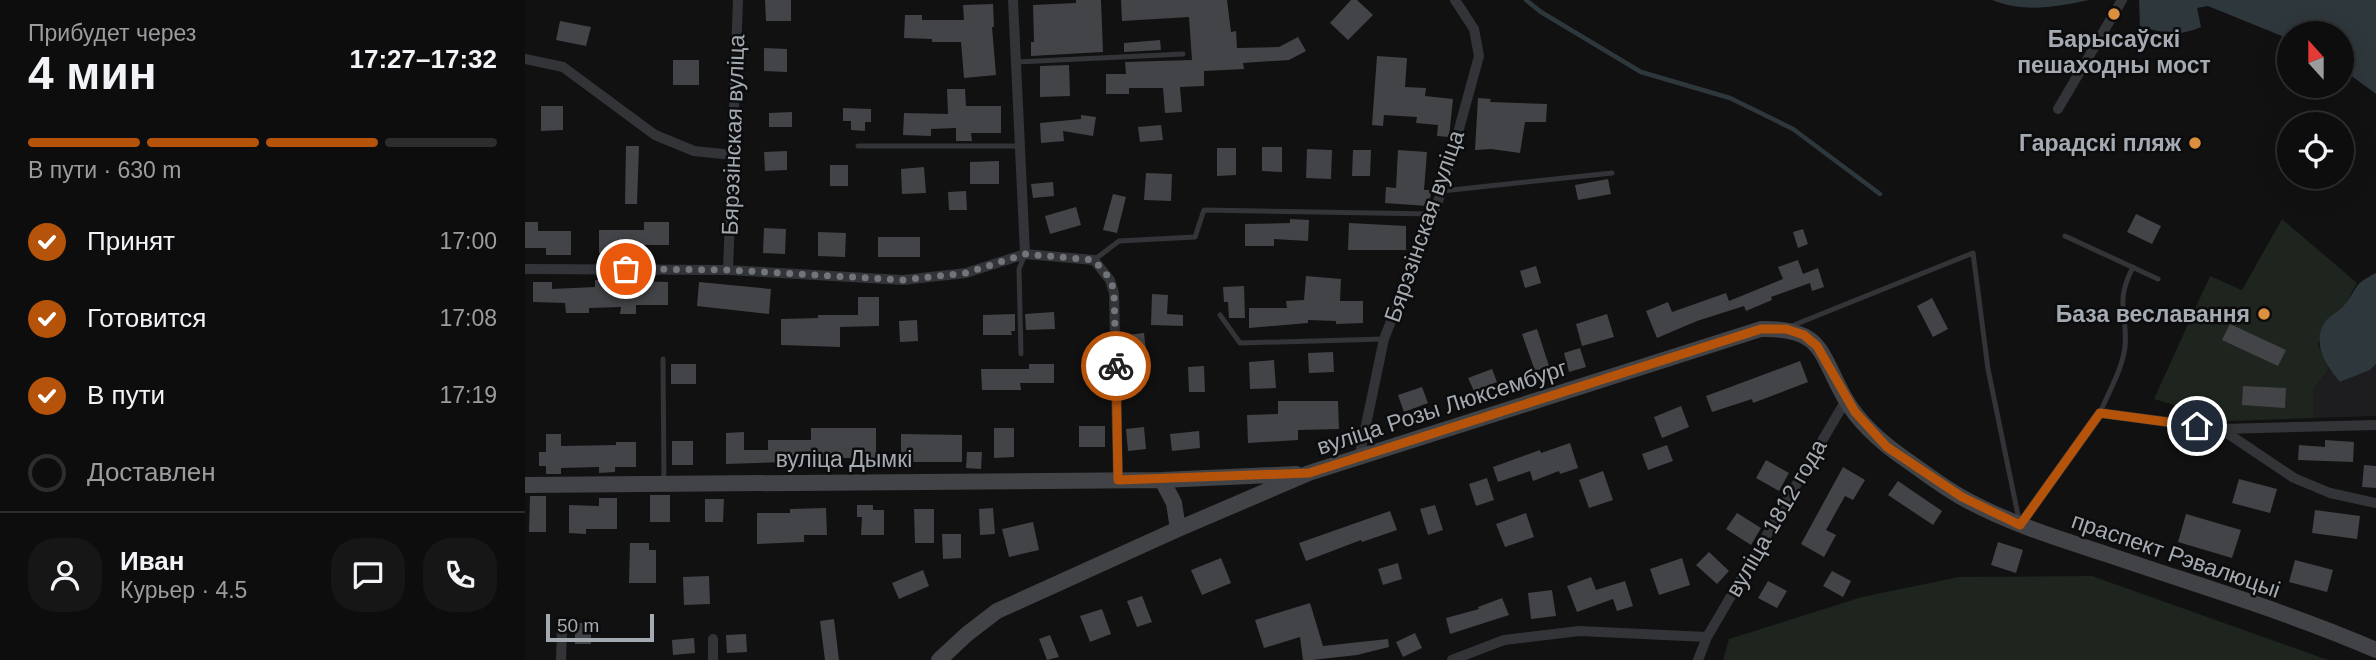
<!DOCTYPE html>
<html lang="ru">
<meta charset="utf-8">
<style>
body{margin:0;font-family:Arial,sans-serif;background:#161617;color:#f1f3f6;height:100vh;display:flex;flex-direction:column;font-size:26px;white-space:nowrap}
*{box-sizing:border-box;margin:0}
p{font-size:23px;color:#9a9c9e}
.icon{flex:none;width:38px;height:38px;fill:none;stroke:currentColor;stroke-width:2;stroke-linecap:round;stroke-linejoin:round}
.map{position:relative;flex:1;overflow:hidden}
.side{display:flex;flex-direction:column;background:#0d0d0e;width:525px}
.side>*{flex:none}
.needle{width:46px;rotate:339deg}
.buttons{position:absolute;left:1752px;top:21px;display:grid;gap:14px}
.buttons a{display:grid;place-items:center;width:77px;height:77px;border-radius:50%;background:#0d0d0e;box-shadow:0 7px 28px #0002,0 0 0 2px #2d2d2e;font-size:35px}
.scale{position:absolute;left:21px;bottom:18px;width:108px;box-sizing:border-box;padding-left:7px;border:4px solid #a4aab1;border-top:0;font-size:19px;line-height:24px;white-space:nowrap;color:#a4aab1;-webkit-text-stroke:5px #0c0c0d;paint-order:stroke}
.pin{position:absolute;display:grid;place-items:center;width:60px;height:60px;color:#fff;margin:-30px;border:4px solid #fff;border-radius:50%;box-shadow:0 2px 7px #0007}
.courier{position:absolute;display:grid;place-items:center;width:70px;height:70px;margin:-35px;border:5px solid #b45309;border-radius:50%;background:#fff;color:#222;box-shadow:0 2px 9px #0007}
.head em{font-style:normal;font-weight:700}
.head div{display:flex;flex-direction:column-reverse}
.head{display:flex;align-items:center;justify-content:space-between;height:119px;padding:0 28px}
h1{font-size:46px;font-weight:700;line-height:52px}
.bar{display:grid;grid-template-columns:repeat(4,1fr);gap:10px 7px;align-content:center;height:84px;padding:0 28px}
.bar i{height:9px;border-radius:5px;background:#2d2d2e}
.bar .selected{background:#b45309}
.bar p{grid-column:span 4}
.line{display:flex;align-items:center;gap:18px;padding:0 28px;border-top:2px solid #2d2d2e}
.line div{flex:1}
.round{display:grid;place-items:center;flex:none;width:74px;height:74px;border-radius:28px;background:#161617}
ol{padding:0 28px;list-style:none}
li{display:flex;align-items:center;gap:21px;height:77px}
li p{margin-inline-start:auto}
li .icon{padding:7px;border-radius:50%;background:#b45309;color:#fff;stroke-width:4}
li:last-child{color:#9a9c9e}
li i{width:38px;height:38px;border:4px solid #2d2d2e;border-radius:50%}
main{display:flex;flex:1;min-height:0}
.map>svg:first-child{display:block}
.built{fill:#1d1d1f}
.green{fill:#1e241e}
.water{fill:#2e373b}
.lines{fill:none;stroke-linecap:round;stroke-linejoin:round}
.stream{stroke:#2e373b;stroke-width:4.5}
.building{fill:#434447}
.lane{stroke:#323437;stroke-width:5}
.street{stroke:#323437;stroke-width:10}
.secondary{stroke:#414346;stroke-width:16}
.done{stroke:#717479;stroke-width:7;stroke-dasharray:0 12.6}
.route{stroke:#b45309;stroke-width:9}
.poi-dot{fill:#dc8f3f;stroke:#0c0c0d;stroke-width:2.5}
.labels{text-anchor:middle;stroke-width:5;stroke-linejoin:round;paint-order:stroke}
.poi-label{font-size:23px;font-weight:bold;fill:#a4aab1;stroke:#0c0c0d;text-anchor:end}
.street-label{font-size:23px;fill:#a4aab1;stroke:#0c0c0d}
</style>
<main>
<section class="side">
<div class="head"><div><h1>4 мин</h1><p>Прибудет через</p></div><em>17:27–17:32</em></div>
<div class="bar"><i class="selected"></i><i class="selected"></i><i class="selected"></i><i></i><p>В пути · 630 m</p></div>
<ol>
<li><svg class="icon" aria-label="check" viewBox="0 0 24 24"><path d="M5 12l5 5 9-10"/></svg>Принят<p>17:00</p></li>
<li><svg class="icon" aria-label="check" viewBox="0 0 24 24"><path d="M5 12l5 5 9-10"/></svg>Готовится<p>17:08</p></li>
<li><svg class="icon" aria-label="check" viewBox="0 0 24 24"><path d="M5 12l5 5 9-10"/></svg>В пути<p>17:19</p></li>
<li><i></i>Доставлен</li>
</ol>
<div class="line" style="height:126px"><a class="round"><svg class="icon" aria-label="person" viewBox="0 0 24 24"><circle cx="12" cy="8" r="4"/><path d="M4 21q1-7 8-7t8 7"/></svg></a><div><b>Иван</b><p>Курьер · 4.5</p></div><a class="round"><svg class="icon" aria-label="chat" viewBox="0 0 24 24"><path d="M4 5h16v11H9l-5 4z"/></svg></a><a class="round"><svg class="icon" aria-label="phone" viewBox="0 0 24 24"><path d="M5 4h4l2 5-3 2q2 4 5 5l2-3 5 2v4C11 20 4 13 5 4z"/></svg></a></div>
</section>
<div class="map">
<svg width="1851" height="660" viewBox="0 0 1851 660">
<rect width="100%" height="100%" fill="#111112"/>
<path class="built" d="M1851 364V416L1788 418V390L1804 369 1816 382 1845 370Z"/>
<path class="green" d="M1757 219 1832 283 1820 305 1800 322 1793 344 1804 369 1788 390V418L1704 421 1629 399 1685 276 1717 290Z
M1567 576 1803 660H1198L1204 639 1337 597 1434 577Z"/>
<path class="water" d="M1467 0H1564C1530 7 1500 13 1467 0Z
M1614 0H1851V94L1817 69 1816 33H1764V39L1683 6 1672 8 1676 27C1655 37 1637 33 1615 26Z
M1851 273V364L1845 370 1815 382C1801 366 1786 343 1800 322 1805 315 1815 311 1821 303 1835 284 1828 285 1851 273Z"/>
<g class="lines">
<path class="stream" d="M1001 0 1016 12 1116 72 1205 98 1268 129 1355 194"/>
</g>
<path class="building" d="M240 0H266V21H241Z
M551 0H576L578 52 506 56V42H509L508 5 551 3Z
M596 0H702L706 32 711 31 712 48 754 47 773 37 781 51 764 60 718 63 719 69 679 71V86L655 87 657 112 640 113 638 88H604V94H581V74H601L600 62 667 60 664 17 597 21Z
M826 0H832L848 15 823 40 805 23Z
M468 4 469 27H467L471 75 439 78 436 42H407V39L379 38 380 15H397V20H439L438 5Z
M35 21 66 27 61 46 31 40Z
M635 40 636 50 599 52V43Z
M239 48 262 49V72L239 71Z
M852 56 882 58 880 87 901 88 900 96 928 99 924 137 912 136 913 125 891 123 892 117 859 115 858 126 847 125Z
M148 60H174V85H148Z
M544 65 545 96 515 97V66Z
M422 89H440L441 106H476V133H446L447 141H431V128L406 129V136L378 135 379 113 423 114Z
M953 98 966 99 965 102 1022 104 1021 122H1000L995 153 966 149 950 150Z
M16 106H38V130L16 131Z
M318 108 346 109V122H340V131L326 130V121H318Z
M267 112V127H244V113Z
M556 115 571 117 568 136 538 131 539 141 516 143 515 123 556 119Z
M636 125 638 140 615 142 613 127Z
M101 146H114L112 204H100Z
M737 147H757V172L737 171Z
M692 148H711V175L692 176Z
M782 149 807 150 806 179 781 178Z
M828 150H846L845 176H827Z
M873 150 902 152 899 190H907L903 206 860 203 861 187 871 188Z
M262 151V170L240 171 239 152Z
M474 161V184H445V162Z
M305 165H323V186H305Z
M399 167 401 193 377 194 376 169Z
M621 173 647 174 646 201 619 200Z
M1083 179 1086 194 1053 200 1050 185Z
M528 182 529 196 508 198 506 184Z
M441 191 442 210H424L423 192Z
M588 194 601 197 592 233 578 230Z
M551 207 556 225 525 234 520 216Z
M1611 214 1636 226 1627 244 1602 232Z
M765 219 784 220 783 241 749 239V246H720V224L765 223Z
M0 222H13V231H46V255H21V248H0Z
M119 222H144V245H99V253H74V230H119Z
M824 223 881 226V250H823Z
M239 228 261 229 260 254 238 253Z
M1278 229 1283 244 1273 248 1268 232Z
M293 232 321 233 320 257 293 256Z
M353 237H395V257H353Z
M1273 260 1278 274 1293 268 1299 287 1287 291 1285 283 1246 297 1247 300 1221 311 1219 306 1172 321 1132 338 1121 311 1143 302 1147 312 1201 293 1204 301 1258 279 1253 267Z
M1011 266 1016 283 1000 288 995 271Z
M781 276 816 279 815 301H838V323L811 324V321L783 320V323L724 328V308H762L761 301 779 300Z
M70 280 143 282V305H111V314H95L96 307 64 308V313H41L40 303 8 302V282H27V289L70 287Z
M174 282 246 289 244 314 172 306Z
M719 286 720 318H704L703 302H699L698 287Z
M627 294 643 295 642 314 658 315V326L626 325Z
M333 297H354V326L315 327V347L256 345V319L293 318V315H333Z
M1407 298 1423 329 1408 337 1392 306Z
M529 312 530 329 501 330 500 314Z
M490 314V331H486L487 335H458V315Z
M1082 314 1089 337 1057 346 1051 324Z
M392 320 393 341 375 342 374 321Z
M1705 324 1761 350 1753 366 1697 340Z
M1012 329 1024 366 1010 371 997 334Z
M619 333 622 361 605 363 602 335Z
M1055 348 1061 367 1044 372 1039 353Z
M808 352 809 372 784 373 783 353Z
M749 360 751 388 725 389 724 362Z
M1275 361 1283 382 1228 403 1227 399 1187 412 1181 396Z
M146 364H171V384H146Z
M504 364H529V383H495L496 390H457L456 369H504Z
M679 366 680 392H664L663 367Z
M967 369 972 382 949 391 943 378Z
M1718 386 1761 388 1760 408 1717 405Z
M897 387 903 403 879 412 873 395Z
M753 401H813L814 429 773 430V440L723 443 722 415 753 414Z
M1156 406 1164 427 1137 438 1129 417Z
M554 426H580V447H554Z
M619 427 621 449 603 451 601 429Z
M286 428H351V458H310V464H286V461L201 464V433L219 432V450H243V440H286Z
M469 428H489V457L469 458Z
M674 431 675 448 647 451 645 434Z
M21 434H36V446L91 445V442H111V467H90V472L74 473V467L36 468V474H21V466H14V452H21Z
M376 434 437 435V462H376Z
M1800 440 1829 442 1828 462 1773 460 1774 445 1800 447Z
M147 441H168V465H147Z
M1045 443 1053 468 1035 474 1034 471 1008 481 1005 471 973 482 968 467 1015 450 1016 453Z
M1142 445 1148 461 1123 470 1117 454Z
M442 452H457L456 469 441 468Z
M1241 460 1264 473 1254 491 1231 478Z
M1839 465 1851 466V488L1837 487Z
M1318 467 1340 480 1328 500 1320 496 1301 530 1311 535 1299 557 1276 544Z
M1078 471 1088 500 1064 508 1054 480Z
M962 478 969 500 951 506 944 484Z
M1714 479 1752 489 1745 513 1707 503Z
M1373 481 1417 511 1408 525 1363 495Z
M125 495H145V522H125Z
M5 496H21V532H4Z
M74 498H92V529H61V534L44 533V505L74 506Z
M180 499H199L198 522H180Z
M332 505H348V510H359V535H336L337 517H332Z
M910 505 918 530 903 535 895 509Z
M301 508 302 535H279V542L232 544V513H265V509Z
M468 508 470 534 455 535 454 509Z
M389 509H409V543H390Z
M1790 510 1835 516 1832 539 1787 533Z
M865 511 872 530 837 542 836 540 781 561 774 543Z
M1001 513 1009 537 980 547 971 524Z
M1212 513 1236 528 1226 545 1201 529Z
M1661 514 1716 530 1707 558 1653 542Z
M508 522 514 550 484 557 477 529Z
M417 534H436V558L418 559Z
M1473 542 1498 550 1491 573 1466 565Z
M105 543H124V550H131V583H104Z
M1184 552 1204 571 1192 584 1171 565Z
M696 558 706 583 677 595 666 570Z
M1157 558 1165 585 1134 595 1125 569Z
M1770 560 1808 570 1802 592 1764 582Z
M873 563 877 579 858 585 853 569Z
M398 570 404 586 374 599 367 583Z
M1307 571 1326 581 1318 597 1298 586Z
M184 576 185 604 159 605 158 577Z
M1066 577 1071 590 1100 581 1108 606 1092 611 1088 599 1052 612 1042 586Z
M1243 581 1262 591 1252 608 1233 598Z
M1027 590 1031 616 1006 619 1003 593Z
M617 596 627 622 612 627 602 601Z
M977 598 984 615 925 634 921 618 954 609 953 607Z
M785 603 798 646 863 639 864 647 832 655 787 660H778L775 637 739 648 730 620Z
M577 609 586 634 565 642 555 616Z
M309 619 314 660H300L295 621Z
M50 623H66V644H50Z
M890 633 897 648 878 657 871 642Z
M221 634 222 652 202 653 201 635Z
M525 635 534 657 522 660 514 639Z
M169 638 170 653 148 655 147 640Z"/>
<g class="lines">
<path class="lane" d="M492 62 658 54
M333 146H496
M917 191 1087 173
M1540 236 1633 279
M569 260 594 241 670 237 679 210 908 214
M695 315 715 343 859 339
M1264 327 1448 253 1463 369 1494 520
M496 354 494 269 499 257
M138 359 139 483
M1575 413C1584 391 1597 370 1600 347 1603 311 1589 304 1608 267"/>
<path class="street" d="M488 0 500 254
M0 59 38 67 130 135 169 151 208 155
M1533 109 1597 0
M0 269 203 270 378 280 441 273 500 254 569 260 585 280 589 293 593 480
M203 270 213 0
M1696 429 1769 478 1805 493 1851 503
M834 458 859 339 917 191 954 56 949 29 930 0
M1495 525 1575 413 1696 429 1851 425
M36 660 37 631
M188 660V639
M927 660 979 640 1054 631 1182 637
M1173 660 1182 637 1321 400"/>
<path class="secondary" d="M637 480 649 503 653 529
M0 485 637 480 771 474
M414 660 442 634 472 611 653 529 784 473 1236 329C1299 328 1294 353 1321 400 1335 424 1357 443 1380 459 1399 472 1418 487 1438 498 1483 523 1532 538 1581 554 1671 585 1764 612 1851 650"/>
</g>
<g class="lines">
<path class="done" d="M101 269 203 270 378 280 441 273 500 254 569 260 586 280 589 293 591 366"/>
<path class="route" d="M591 366 593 480 784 473 1236 329H1261L1279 335 1292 346 1330 412 1362 447 1437 497 1495 525 1575 413 1672 426"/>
</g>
<g class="poi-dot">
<circle cx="1589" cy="14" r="7"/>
<circle cx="1670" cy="143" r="7"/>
<circle cx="1739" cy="314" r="7"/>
</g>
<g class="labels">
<g class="poi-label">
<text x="1589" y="47" text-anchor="middle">Барысаўскі<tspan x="1589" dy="26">пешаходны мост</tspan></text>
<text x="1656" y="151">Гарадскі пляж</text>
<text x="1725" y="322">База веславання</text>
</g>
<g class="street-label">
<text transform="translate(208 135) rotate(-88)" y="8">Бярэзінская вуліца</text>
<text transform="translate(899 226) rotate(-71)" y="8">Бярэзінская вуліца</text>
<text transform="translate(917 407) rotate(-18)" y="8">вуліца Розы Люксембург</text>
<text x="319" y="467">вуліца Дымкі</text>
<text transform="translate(1251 518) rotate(-60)" y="8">вуліца 1812 года</text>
<text transform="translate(1651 555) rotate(19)" y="8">праспект Рэвалюцыі</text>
</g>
</g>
</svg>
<div class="buttons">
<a><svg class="needle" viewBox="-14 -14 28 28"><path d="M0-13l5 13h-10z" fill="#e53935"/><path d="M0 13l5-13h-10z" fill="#9a9c9e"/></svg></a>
<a><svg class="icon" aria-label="locate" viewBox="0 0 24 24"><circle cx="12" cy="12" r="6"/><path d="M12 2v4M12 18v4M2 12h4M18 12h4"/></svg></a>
</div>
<div class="scale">50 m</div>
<div class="pin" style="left:101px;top:269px;background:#ea580c"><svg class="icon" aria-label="bag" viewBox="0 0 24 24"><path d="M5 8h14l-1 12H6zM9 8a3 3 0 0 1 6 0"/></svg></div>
<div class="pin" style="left:1672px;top:426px;background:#1f2937"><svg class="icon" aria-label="home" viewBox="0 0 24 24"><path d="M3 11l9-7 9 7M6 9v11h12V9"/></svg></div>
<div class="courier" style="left:591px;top:366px"><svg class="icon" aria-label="bike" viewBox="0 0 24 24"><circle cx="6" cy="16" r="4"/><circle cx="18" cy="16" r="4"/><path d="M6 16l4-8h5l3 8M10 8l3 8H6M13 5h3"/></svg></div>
</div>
</main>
